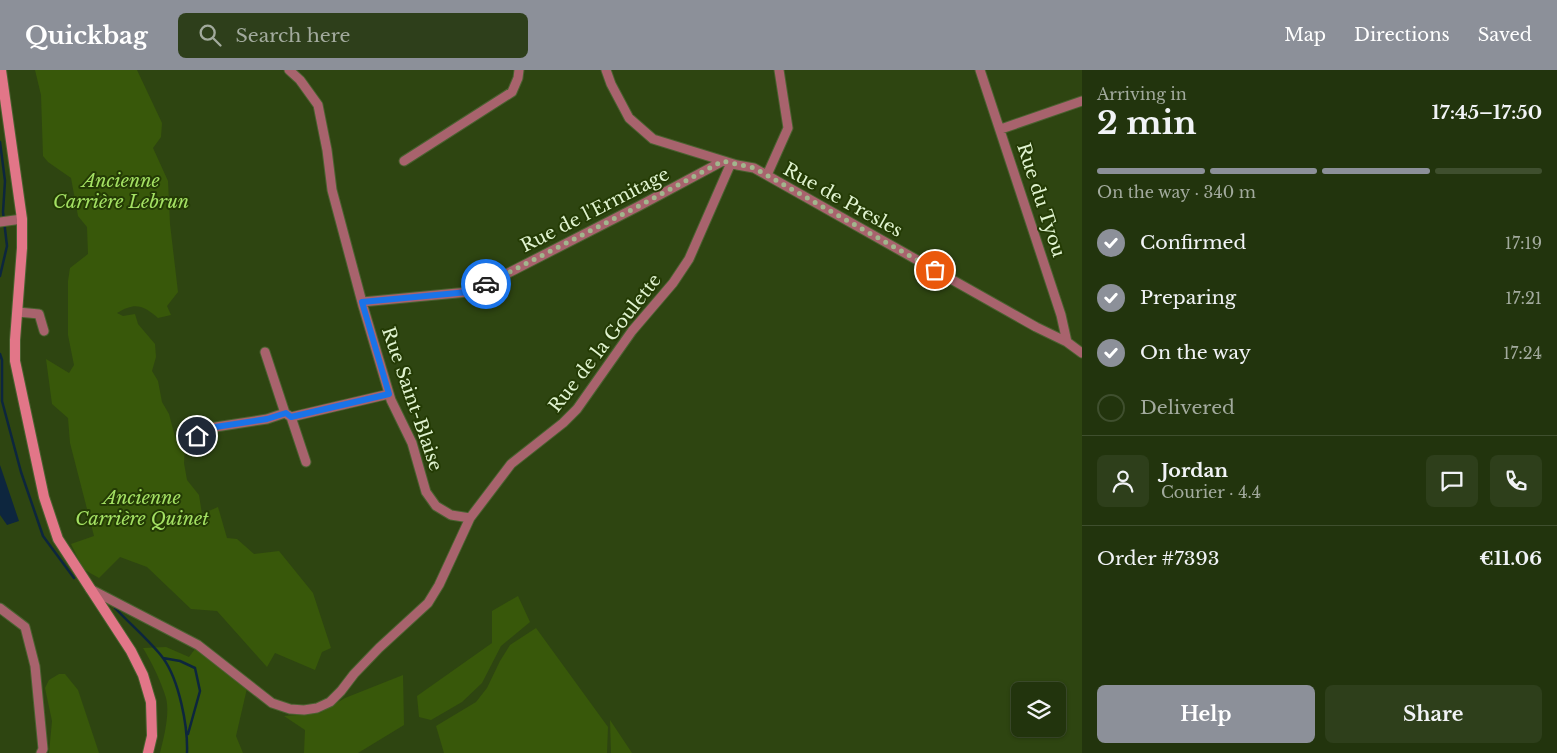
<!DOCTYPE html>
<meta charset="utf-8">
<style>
body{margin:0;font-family:"Libre Baskerville",serif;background:#2e3f1b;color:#f1f3f6;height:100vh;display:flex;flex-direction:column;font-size:19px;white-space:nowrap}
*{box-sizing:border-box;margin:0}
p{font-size:16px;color:#a2aa9d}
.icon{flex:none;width:28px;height:28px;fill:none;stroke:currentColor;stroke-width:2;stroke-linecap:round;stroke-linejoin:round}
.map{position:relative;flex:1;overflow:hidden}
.drawer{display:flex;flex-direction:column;background:#22340d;width:475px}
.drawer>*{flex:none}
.tools{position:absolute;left:1011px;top:612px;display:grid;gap:10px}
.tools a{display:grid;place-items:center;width:55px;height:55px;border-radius:8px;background:#22340d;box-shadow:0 1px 4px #0004,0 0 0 1px #3f4f2e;font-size:25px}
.pin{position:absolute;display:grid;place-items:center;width:42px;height:42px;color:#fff;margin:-21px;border:2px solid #fff;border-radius:50%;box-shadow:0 1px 5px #0007}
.courier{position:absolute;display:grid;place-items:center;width:50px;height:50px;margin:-25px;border:4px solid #1a73e8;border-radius:50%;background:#fff;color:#222;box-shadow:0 1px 6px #0007}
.summary em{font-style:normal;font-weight:700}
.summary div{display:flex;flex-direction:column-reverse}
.summary{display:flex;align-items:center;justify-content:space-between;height:85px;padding:0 15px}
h1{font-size:32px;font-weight:700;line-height:38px}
.bar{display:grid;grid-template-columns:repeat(4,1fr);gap:8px 5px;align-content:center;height:60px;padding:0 15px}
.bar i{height:6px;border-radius:4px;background:#3f4f2e}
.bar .on{background:#8c9099}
.bar p{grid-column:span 4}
.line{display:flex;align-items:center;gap:12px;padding:0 15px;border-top:1px solid #3f4f2e}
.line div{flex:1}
.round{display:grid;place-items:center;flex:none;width:52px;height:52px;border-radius:8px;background:#2e3f1b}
ol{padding:0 15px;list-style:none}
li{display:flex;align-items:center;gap:15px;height:55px}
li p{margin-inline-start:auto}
li .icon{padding:5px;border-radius:50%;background:#8c9099;color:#fff;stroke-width:4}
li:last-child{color:#a2aa9d}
li i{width:28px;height:28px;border:2px solid #3f4f2e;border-radius:50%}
.primary-button{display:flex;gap:10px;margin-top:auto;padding:10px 15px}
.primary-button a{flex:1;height:58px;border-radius:8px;background:#8c9099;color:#fff;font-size:20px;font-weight:700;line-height:58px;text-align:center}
.primary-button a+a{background:#2e3f1b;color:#f1f3f6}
header{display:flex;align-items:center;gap:30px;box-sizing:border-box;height:70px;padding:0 25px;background:#8c9099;color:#fff}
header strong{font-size:24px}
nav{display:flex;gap:28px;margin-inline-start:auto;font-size:18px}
.search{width:350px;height:45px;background:#2e3f1b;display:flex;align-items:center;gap:12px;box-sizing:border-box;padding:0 18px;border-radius:8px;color:#a2aa9d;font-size:19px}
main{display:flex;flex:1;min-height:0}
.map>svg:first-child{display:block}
.green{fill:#38580a}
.water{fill:#0d263e}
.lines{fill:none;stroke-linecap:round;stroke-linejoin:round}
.stream{stroke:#0d263e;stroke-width:2.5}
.minor-casing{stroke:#4a6130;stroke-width:11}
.secondary-casing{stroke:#4a6130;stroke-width:12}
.minor{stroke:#a8636d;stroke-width:9}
.secondary{stroke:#e27688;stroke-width:10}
.done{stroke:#a2b68d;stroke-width:5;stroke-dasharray:0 9}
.route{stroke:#1a73e8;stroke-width:6}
.labels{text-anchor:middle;stroke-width:4;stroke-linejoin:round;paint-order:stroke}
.park-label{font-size:18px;font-style:italic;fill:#a4e163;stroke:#243b05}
.street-label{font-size:18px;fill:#e0f3d0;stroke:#243b05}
</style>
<header>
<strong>Quickbag</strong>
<div class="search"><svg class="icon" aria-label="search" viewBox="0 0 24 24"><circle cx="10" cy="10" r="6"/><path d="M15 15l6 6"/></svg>Search here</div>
<nav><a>Map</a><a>Directions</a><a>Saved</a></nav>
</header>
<main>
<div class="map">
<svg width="1082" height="683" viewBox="0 0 1082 683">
<rect width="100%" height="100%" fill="#2e4511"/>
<path class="green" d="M35 0H137L162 53 161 67 153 78 168 111 170 154 178 222 167 236 171 245 158 248C143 235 135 232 117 243L123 246 135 244 138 254 155 274 156 287 152 301 158 311 162 332 169 344 175 367 185 376 184 393 187 410 199 425 202 444 218 437 227 468 237 469 254 484 279 481 313 523 331 578 322 582 315 600 275 583 267 597 217 541 191 539 147 497 120 487 99 508 83 499 71 474 94 466 70 373 68 348 52 334 46 289 69 303 74 295 68 265V211L70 198 88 184 87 157 78 146 71 108 48 92 43 86 41 25Z
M518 526 530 552 501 576 482 613 462 632 431 650 419 647 417 626 492 573V541Z
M536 558 608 657 607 683H444L436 656 476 632 487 618 500 591 510 575Z
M198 575 248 614 236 666 243 683H160C164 667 170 644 166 628 161 611 152 593 143 578L166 577 189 587Z
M59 604H65L78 620 99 683H49L52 651 45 618 49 610Z
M403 605 404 655 358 683H304L305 660 284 646 320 643 345 628Z
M610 650 632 683H611Z"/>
<path class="water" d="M0 395 19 451 7 455 0 445Z"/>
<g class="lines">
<path class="stream" d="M0 72 5 111 3 142 7 176 0 206
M0 284 2 290V331L21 402 43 466 74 508
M115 538C129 553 151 572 163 588 179 610 188 656 187 683
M163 588 180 591 195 598 200 621 188 664"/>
<defs>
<path id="minor" d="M289 0 300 10 318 35 327 80 332 120 363 236 391 330 412 373 426 422 436 436 451 445 470 448
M606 0 611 14 629 48 653 69 737 95 754 98 1036 257 1067 272 1082 283
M980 0 1061 245 1067 272
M1001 59 1082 31
M404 91 512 22 518 8 519 0
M767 105 788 58 779 0
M0 152 22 149
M362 232 468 222 477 219 639 136 723 91
M18 242 39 244 44 261
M265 282 285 343
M285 343 291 347 389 324
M291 347 306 392
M197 366 209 358 267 349 285 343
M90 519 198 575 272 633 290 639 304 640 317 638 330 632 341 621 354 604 379 578 428 533 439 515 470 448 511 394 563 353 577 339 632 261 673 213 689 189 731 93
M0 538 25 557 35 596 43 679 41 683"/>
<path id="secondary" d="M1 0 22 149V178L15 270V291L44 427 58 469 131 581 143 605 151 632 152 666 148 683"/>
</defs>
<use href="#minor" class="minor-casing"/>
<use href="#secondary" class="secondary-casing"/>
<use href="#minor" class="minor"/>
<use href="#secondary" class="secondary"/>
</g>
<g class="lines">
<path class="done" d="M486 214 639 136 723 91 754 98 935 200"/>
<path class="route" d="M197 366 209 358 267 349 286 343 291 347 389 324 362 232 468 222 486 214"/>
</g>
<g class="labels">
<g class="park-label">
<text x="121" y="117">Ancienne<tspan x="121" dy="21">Carrière Lebrun</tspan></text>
<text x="142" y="434">Ancienne<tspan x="142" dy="21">Carrière Quinet</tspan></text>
</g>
<g class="street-label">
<text transform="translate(843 130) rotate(29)" y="6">Rue de Presles</text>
<text transform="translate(1041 130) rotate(72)" y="6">Rue du Tyou</text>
<text transform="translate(595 140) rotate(-27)" y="6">Rue de l'Ermitage</text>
<text transform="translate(605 273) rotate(-52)" y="6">Rue de la Goulette</text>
<text transform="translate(412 329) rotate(71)" y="6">Rue Saint-Blaise</text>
</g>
</g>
</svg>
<div class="tools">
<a><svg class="icon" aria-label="layers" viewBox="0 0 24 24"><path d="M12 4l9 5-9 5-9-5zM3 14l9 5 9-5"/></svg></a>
</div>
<div class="pin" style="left:935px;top:200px;background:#ea580c"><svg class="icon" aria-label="bag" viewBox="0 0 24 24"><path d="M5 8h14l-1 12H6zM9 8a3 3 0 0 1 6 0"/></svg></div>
<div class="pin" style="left:197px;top:366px;background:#1f2937"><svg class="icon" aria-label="home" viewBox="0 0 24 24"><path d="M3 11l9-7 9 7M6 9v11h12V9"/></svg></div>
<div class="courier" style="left:486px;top:214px"><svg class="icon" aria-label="car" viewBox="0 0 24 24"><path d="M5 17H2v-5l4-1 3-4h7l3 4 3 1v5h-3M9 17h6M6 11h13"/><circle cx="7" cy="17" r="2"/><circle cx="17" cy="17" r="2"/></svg></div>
</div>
<section class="drawer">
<div class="summary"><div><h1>2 min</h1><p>Arriving in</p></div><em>17:45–17:50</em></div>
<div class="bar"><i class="on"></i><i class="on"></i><i class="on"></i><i></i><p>On the way · 340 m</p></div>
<ol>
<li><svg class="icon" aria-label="check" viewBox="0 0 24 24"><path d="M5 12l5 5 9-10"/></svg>Confirmed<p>17:19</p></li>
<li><svg class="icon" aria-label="check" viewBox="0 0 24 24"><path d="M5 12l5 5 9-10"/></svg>Preparing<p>17:21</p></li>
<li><svg class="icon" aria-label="check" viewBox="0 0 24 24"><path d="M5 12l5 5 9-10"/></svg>On the way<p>17:24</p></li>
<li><i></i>Delivered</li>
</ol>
<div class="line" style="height:90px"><a class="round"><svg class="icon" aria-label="person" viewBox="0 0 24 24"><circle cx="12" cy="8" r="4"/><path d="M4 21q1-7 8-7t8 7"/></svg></a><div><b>Jordan</b><p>Courier · 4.4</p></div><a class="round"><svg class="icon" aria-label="chat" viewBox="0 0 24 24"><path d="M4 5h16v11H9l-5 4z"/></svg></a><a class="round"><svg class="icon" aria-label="phone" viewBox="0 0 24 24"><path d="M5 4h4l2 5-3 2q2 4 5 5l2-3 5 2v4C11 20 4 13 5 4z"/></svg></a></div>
<div class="line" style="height:65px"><div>Order #7393</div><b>€11.06</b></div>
<div class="primary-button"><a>Help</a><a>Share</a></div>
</section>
</main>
